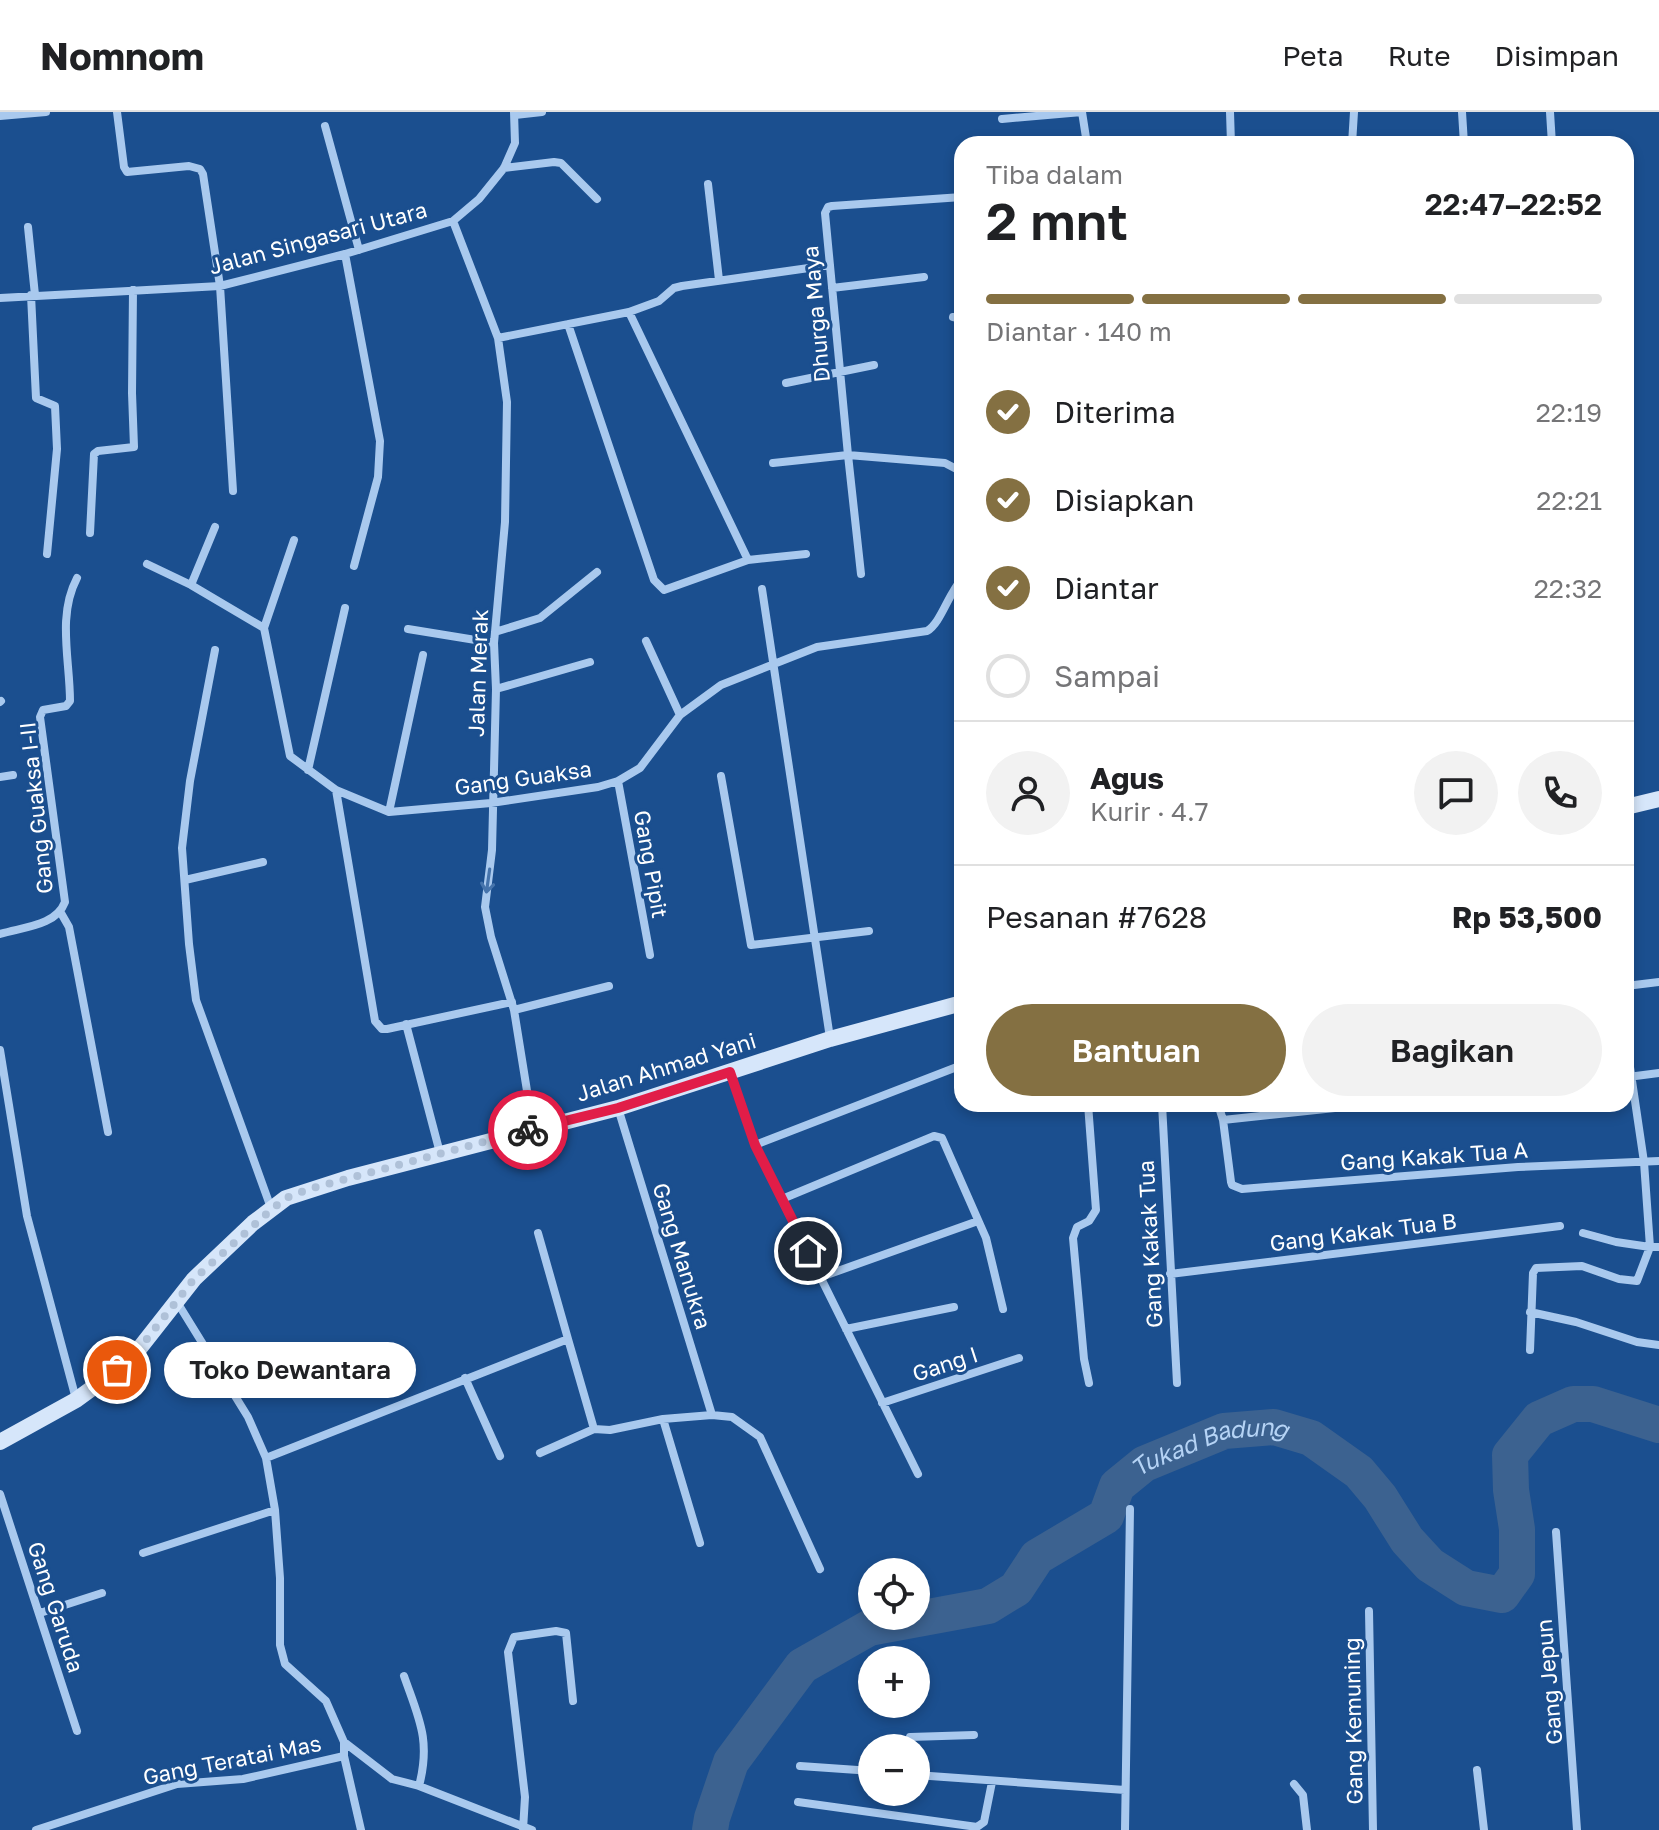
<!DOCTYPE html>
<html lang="id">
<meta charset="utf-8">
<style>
body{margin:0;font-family:"Golos Text",sans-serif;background:#f2f2f2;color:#202124;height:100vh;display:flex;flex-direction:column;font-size:30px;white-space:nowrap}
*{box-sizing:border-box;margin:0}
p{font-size:26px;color:#757577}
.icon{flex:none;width:44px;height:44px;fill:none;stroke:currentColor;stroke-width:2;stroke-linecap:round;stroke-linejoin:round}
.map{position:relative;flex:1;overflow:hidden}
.panel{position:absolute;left:954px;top:24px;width:680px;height:976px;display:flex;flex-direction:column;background:#fff;border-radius:24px;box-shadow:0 4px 12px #0003}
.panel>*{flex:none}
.buttons{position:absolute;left:858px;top:1446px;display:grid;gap:16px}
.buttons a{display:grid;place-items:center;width:72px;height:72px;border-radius:50%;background:#fff;box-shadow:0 4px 12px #0003;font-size:40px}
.pin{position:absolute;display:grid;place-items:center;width:68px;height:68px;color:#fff;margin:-34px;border:4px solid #fff;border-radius:50%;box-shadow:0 2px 8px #0007}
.courier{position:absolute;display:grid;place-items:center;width:80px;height:80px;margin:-40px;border:6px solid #e11d48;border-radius:50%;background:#fff;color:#222;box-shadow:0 2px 10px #0007}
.bubble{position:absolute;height:56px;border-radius:28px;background:#fff;box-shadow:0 4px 12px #0003;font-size:26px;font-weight:600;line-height:56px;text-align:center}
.overview em{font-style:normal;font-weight:600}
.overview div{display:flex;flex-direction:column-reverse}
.overview{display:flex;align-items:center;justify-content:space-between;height:136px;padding:0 32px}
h1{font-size:52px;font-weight:600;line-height:60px}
.bar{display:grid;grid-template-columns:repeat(4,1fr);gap:12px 8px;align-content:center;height:96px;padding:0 32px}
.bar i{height:10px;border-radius:6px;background:#e0e0e0}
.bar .selected{background:#847042}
.bar p{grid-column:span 4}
.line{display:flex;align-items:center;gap:20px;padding:0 32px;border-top:2px solid #e0e0e0}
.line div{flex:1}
.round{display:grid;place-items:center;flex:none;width:84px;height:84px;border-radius:42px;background:#f2f2f2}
ol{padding:0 32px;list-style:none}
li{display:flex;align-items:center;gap:24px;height:88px}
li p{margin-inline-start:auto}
li .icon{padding:8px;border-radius:50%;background:#847042;color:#fff;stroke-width:4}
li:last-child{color:#757577}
li i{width:44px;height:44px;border:4px solid #e0e0e0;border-radius:50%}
.action{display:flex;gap:16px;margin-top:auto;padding:16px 32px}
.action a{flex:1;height:92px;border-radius:48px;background:#847042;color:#fff;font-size:32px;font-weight:600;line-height:92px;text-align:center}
.action a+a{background:#f2f2f2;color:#202124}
header{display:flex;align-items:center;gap:48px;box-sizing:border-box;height:112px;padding:0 40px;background:#fff;border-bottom:2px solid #e0e0e0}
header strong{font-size:38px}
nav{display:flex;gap:44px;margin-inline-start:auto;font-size:28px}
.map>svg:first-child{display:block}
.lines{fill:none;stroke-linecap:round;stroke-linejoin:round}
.river{stroke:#3c6290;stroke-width:36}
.minor{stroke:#a9c9ee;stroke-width:8}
.secondary{stroke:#d6e6fa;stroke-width:16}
.oneway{stroke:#4674ac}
.done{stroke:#afc1d8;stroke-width:8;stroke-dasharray:0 14.4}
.route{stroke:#e11d48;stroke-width:10}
.labels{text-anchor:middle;stroke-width:6;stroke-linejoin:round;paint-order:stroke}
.street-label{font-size:22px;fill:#fff;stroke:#1b4f8f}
.water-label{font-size:24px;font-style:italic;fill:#b5d3f5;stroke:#1b4f8f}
</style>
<header>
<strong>Nomnom</strong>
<nav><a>Peta</a><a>Rute</a><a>Disimpan</a></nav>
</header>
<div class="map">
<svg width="1659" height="1718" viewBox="0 0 1659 1718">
<rect width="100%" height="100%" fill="#1b4f8f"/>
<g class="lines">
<path class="river" id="s1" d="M710 1718 712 1706 731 1650 802 1554 869 1516 988 1494 1016 1477 1037 1445 1106 1404 1117 1374 1144 1352 1224 1319 1274 1315 1311 1326 1359 1360 1380 1385 1407 1428 1430 1453 1466 1476 1502 1483 1517 1462V1417L1511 1378 1510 1343 1539 1307 1573 1292H1593L1659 1313"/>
<path class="minor" d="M117 0 124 55 127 60 189 54 200 57 203 62 220 174 233 379
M1082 0 1087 32
M1230 0 1231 32
M1462 0 1464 32
M1550 0 1552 32
M515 3 542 0
M0 4 46 0
M1002 7 1082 0
M325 14 359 138
M1352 32 1354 0
M504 56 554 50 561 51 597 87
M708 72 719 168
M962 85 832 94 828 95 825 101 848 343 945 351 962 360
M453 109 498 226 507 290 505 410 494 531 496 577 492 738 485 795 491 825 514 898 533 1016
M28 115 35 183
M345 142 380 329 378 365 354 454
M832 176 924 165
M31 183 36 286 55 294 57 337 47 442
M0 186 220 174 345 142 453 109 479 87 504 56 515 31 514 0
M629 200 748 448
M953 205 962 207
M568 212 654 468 664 478 748 448 806 442
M498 226 629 200 659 189 674 176 682 174 830 153
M786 271 874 253
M773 351 848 343 861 462
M90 421 94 342 98 339 134 335 132 281 133 178
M147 452 191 473 264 516 290 644 336 678 389 700 491 691 598 675 618 669 640 656 680 603 721 573 817 535 927 519C941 511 948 482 962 467
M191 473 215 415
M762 477 830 926
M264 516 294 428
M408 517 494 531
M495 520 540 506 597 460
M646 529 680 603
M215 538 190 669 182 736 189 832 196 888 271 1096
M496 577 590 550
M0 590 1 589
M308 658 345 496
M721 664 751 833 869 819
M0 665 13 663
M618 669 650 843
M336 678 375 909 382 917H387L512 890
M389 700 423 543
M185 768 263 750
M61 801 69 815 108 1020
M0 822C23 815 56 814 65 790L40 605 43 598 66 594 70 589C70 548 57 504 77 466
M1626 874 1659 870
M514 898 609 874
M406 912 440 1041
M0 938 27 1104 76 1287
M730 960 755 1033 918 1362
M1628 965 1659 961
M1088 992 1096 1098 1089 1109 1077 1115 1073 1126 1084 1247 1089 1271
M1162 992 1177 1271
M1218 992 1223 1008 1231 1070 1232 1073 1242 1077 1518 1055 1659 1049
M618 996 712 1303
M1223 1008 1372 992
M755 1033 962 953
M782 1087 934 1024 942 1026 986 1126 1003 1197
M538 1121 568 1227
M1583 1121 1616 1130 1650 1135 1644 1050 1626 928
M1170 1162 1560 1114
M821 1165 978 1109
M177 1190 248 1305 266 1346 275 1398 280 1466V1533L285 1552 326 1589 344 1630 392 1667 419 1674 532 1718
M1530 1200 1576 1210 1637 1230 1659 1233
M846 1217 954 1195
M1530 1238 1533 1161 1536 1156 1582 1154 1619 1167 1637 1169 1650 1135H1659
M465 1266 500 1344
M882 1291 1019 1246
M663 1307 700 1431
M540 1341 594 1317 610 1318 663 1307 712 1303 732 1305 760 1325 820 1457
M266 1346 568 1227 594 1317
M0 1382 77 1619
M1556 1420 1577 1718
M143 1441 275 1398
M1369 1499 1373 1718
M40 1501 102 1481
M404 1564C419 1607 431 1628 419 1674
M344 1630V1644L361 1718
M910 1636V1625L974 1623
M800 1654 872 1659
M1477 1658 1484 1718
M916 1663 1125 1678
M1294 1672 1303 1683 1307 1718
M798 1690 977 1715 984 1710 992 1670
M36 1718 177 1672 243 1667 344 1644
M523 1718 525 1685 508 1540 514 1525 556 1519 566 1521 573 1589
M1125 1718 1130 1397"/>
<path class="secondary" d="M1626 695 1659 687
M0 1330 76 1288 117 1258 139 1237 194 1167 253 1111 286 1086 348 1066 618 996 830 927 962 891"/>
</g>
<defs><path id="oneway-shaft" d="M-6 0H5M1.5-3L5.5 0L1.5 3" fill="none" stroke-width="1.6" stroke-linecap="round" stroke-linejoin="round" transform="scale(2)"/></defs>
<use class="oneway" href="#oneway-shaft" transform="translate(488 769) rotate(98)"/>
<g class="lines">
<path class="done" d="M117 1258 139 1237 194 1167 272 1097 286 1086 309 1077 528 1018"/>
<path class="route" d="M528 1018 618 996 730 960 755 1033 808 1139"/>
</g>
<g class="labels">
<g class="street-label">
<text transform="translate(318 126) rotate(-15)" y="8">Jalan Singasari Utara</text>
<text transform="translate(816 202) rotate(-95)" y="8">Dhurga Maya</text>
<text transform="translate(478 561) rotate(-88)" y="8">Jalan Merak</text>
<text transform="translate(523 666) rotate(-8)" y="8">Gang Guaksa</text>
<text transform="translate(36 696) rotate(-96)" y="8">Gang Guaksa I-II</text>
<text transform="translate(651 752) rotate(80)" y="8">Gang Pipit</text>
<text transform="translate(666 955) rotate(-17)" y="8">Jalan Ahmad Yani</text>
<text transform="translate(1434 1044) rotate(-4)" y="8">Gang Kakak Tua A</text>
<text transform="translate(1363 1120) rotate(-7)" y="8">Gang Kakak Tua B</text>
<text transform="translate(1150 1132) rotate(-93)" y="8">Gang Kakak Tua</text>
<text transform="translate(682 1144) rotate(73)" y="8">Gang Manukra</text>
<text transform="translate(945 1252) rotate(-18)" y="8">Gang I</text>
<text transform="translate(56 1495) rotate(72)" y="8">Gang Garuda</text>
<text transform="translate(1549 1570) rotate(-95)" y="8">Gang Jepun</text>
<text transform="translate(1353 1609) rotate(-91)" y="8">Gang Kemuning</text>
<text transform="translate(232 1648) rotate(-11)" y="8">Gang Teratai Mas</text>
</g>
<g class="water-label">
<text dy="8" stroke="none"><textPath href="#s1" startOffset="676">Tukad Badung</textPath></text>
</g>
</g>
</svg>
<div class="buttons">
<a><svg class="icon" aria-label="locate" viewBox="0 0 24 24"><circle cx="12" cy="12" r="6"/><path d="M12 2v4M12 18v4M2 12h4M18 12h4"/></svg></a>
<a>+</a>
<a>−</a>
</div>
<div class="pin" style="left:117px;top:1258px;background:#ea580c"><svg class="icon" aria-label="bag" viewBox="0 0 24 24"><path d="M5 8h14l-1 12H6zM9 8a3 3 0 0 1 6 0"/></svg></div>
<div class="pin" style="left:808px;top:1139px;background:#1f2937"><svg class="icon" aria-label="home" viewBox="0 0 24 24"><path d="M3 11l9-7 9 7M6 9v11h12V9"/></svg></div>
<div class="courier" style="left:528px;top:1018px"><svg class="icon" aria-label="bike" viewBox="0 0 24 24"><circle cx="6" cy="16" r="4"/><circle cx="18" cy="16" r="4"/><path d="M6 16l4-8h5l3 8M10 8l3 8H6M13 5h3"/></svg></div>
<div class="bubble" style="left:164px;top:1230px;width:252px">Toko Dewantara</div>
<section class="panel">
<div class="overview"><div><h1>2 mnt</h1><p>Tiba dalam</p></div><em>22:47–22:52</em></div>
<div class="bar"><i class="selected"></i><i class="selected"></i><i class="selected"></i><i></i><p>Diantar · 140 m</p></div>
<ol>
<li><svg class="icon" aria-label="check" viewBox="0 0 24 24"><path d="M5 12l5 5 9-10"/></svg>Diterima<p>22:19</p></li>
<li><svg class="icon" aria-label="check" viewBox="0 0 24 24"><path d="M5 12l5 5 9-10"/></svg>Disiapkan<p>22:21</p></li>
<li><svg class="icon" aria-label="check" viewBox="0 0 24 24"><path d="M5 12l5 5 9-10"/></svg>Diantar<p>22:32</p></li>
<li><i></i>Sampai</li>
</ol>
<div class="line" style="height:144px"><a class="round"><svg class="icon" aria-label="person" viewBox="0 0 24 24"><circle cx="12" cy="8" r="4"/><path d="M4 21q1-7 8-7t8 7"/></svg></a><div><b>Agus</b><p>Kurir · 4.7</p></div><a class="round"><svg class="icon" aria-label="chat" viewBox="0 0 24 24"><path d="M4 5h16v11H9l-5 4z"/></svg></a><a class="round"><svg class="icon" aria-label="phone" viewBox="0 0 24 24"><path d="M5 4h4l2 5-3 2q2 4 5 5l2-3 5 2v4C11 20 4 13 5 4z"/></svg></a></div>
<div class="line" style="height:104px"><div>Pesanan #7628</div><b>Rp 53,500</b></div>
<div class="action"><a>Bantuan</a><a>Bagikan</a></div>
</section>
</div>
